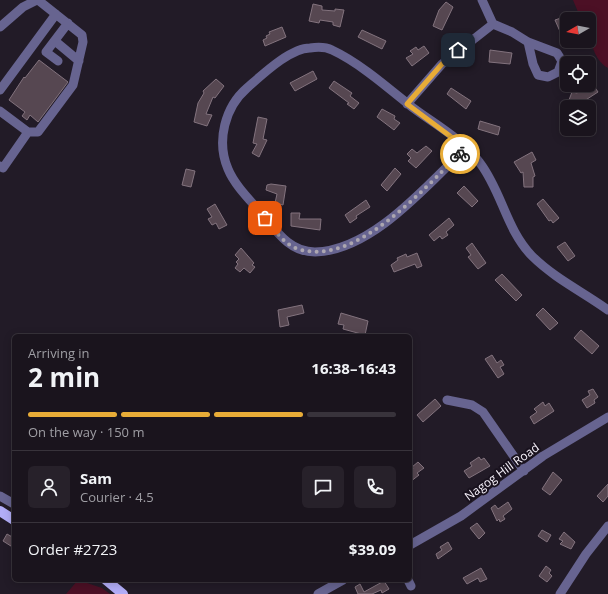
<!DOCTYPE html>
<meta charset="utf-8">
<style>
body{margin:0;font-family:"Open Sans",sans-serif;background:#27212a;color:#f1f3f6;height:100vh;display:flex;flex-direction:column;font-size:15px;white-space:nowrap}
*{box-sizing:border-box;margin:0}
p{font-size:13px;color:#9f9ea4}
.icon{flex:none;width:22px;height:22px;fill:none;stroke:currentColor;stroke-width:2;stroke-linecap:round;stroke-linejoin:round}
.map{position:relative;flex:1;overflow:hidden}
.panel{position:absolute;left:12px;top:334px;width:400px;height:248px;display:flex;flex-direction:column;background:#1a141d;border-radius:6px;box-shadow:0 2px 10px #0003,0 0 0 1px #38333b}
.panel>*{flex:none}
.needle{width:26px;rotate:261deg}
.fabs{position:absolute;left:560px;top:12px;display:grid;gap:8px}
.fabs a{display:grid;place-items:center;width:36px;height:36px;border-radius:6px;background:#1a141d;box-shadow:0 2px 10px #0003,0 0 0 1px #38333b;font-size:20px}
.pin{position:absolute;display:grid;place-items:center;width:34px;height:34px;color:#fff;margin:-17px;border-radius:8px;box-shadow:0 2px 6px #0006}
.courier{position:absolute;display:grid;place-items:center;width:40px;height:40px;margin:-20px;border:3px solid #e8ac37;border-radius:50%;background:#fff;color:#222;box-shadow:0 1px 5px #0007}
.overview em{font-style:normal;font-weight:700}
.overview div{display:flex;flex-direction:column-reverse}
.overview{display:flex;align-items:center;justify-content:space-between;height:68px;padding:0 16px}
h1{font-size:26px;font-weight:700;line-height:30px}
.bar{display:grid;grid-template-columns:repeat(4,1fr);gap:6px 4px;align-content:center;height:48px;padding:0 16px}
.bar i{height:5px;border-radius:3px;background:#38333b}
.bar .selected{background:#e8ac37}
.bar p{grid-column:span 4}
.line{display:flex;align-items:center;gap:10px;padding:0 16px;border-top:1px solid #38333b}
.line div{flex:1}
.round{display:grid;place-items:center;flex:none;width:42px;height:42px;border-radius:6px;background:#27212a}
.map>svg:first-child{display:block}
.green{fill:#4c1025}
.building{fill:#564751;stroke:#83737e}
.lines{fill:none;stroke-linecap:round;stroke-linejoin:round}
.minor{stroke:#676490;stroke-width:9}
.major{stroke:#b2adf7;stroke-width:10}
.done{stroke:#aca6b0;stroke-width:4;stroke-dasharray:0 7.2}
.route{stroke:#e8ac37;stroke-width:5}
.labels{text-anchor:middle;stroke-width:4;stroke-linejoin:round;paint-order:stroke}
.street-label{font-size:12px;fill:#f6f1fa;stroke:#19121e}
</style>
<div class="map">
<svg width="608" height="594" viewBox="0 0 608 594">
<rect width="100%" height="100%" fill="#221b27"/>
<path class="green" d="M573 0H608V68C592 59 589 36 589 19H581Z
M78 580 102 588 110 594H66Z"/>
<path class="building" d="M446 2 453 7 442 30 433 26 439 10Z
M313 4 322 6V10L335 11V9L344 10 340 27 333 25V22L320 20 319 23 309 21Z
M564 17 567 26V34L562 36 555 20Z
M282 27 286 37 265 46 263 40 267 38 266 36 270 34 269 32Z
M362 30 386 41 382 49 358 37Z
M424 46 429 53 412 66 406 58 413 54 410 51 416 47 418 50Z
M490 50 512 53 510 64 489 62Z
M39 60 68 82 38 122 30 115 27 120 22 116 25 112 9 100 24 77 25 78Z
M313 71 317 79 295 91 290 83Z
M216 79 224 86 215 98 213 97 206 114 212 115 207 126 194 122 198 103 204 93 203 91Z
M334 81 352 93 350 96 359 103 354 109 347 104 349 103 329 88Z
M592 83 598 92 581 103 569 100 572 92 577 93Z
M451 88 471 101 466 109 447 94Z
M382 109 395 116 394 119 400 123 394 130 377 117Z
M258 117 267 119 263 139 267 140 259 157 252 153 257 144 253 143Z
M480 121 500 127 498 135 478 129Z
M426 146 432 151 416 168 408 161 411 158 407 154 412 149 417 153Z
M532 152 536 160 531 163 535 176 533 177V187H524L523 172 521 173 514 162Z
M395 168 401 174 387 191 381 185Z
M186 169 195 171 191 187 182 185Z
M271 184 286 186 283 205 275 203 277 194 266 190 267 185Z
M464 186 478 201 472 207 457 193Z
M543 199 559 218 553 223 551 220 549 221 537 204Z
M366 200 370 207 356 216 357 218 350 223 345 215Z
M215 204 227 225 219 229 216 223 212 225 208 219 212 217 207 209Z
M291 213H300L299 219H321L320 230 291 226Z
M449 218 454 225 446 232 448 235 442 239 440 236 434 241 429 235Z
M565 242 575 256 568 261 557 247Z
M472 243 486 263 478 269 468 257 471 255 466 248Z
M241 248 254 263 252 265 255 267 250 273 244 268 240 272 235 268 238 264 236 262 239 259 235 255Z
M417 253 422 266 417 268 415 264 394 272 391 265 398 260 397 258 406 254 407 257Z
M502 274 522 295 516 301 495 280Z
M302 305 304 313 287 317 289 325 280 327 278 310Z
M543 308 558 323 550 330 536 315Z
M341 313 368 321 365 335 343 329 344 325 338 324Z
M581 330 599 346 592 354 574 338Z
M492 355 497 363 501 360 504 365 500 367 504 374 498 378 485 359Z
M593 389 598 397 594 400 595 403 587 408 582 400 590 395 588 391Z
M435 399 441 406 423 422 417 415Z
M543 402 545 406 549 403 554 411 534 424 530 417 537 412 534 409Z
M479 457 481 460 484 458 490 466 469 478 464 471 472 466 470 463Z
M418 462 424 468 417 473 419 475 410 482V472L413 469 412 467Z
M553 472 562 480 550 495 542 489Z
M608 484V496L603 502 597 496Z
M508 502 512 509 503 516 505 519 500 522 499 519 497 521 491 508 495 505 498 509Z
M477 523 485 533 479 539 470 528Z
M542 530 551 535 547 542 538 536Z
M564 532 575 542 571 549 560 544 563 541 559 539Z
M7 534 14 538V548L3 541Z
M448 542 452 549 438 559 436 554 442 550 440 547Z
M546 566 551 570 549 573 552 576 547 582 539 576Z
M481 568 487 579 480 582 478 578 467 584 463 578Z
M384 581 389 589 382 593 381 590 372 594H358L355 587 360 584 364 592Z"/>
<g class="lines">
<path class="minor" d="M482 0 493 24 512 32 528 42 557 53 562 61 558 72 548 77 538 75 533 64 528 42
M0 27 23 7 37 0
M55 41 79 61
M58 61 46 52 68 23
M0 90 56 14
M407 104 442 64 493 24
M0 111 28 132H38L73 85 83 42 82 35 38 0
M466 148C427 185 372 251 315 252 290 252 277 232 263 215 251 201 235 186 228 169 216 141 225 107 247 88 262 75 290 48 310 48 317 47 326 47 332 50 358 62 386 86 408 104 432 123 462 138 480 163 502 192 506 229 532 256 554 278 583 292 608 310
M0 166 3 168 28 132
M447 400 472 405 483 412 524 471
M0 496 14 504
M410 545 461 516 543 456 608 417
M408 580 411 586
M318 594 343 580
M560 594 586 554 608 526"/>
<path class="major" d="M0 511 14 520
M106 580 123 594"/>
</g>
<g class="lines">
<path class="done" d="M265 218C274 229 283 244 298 249 356 267 423 189 460 154"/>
<path class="route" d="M458 50 442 64 407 104 466 148 460 154"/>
</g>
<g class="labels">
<g class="street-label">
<text transform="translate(502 472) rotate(-36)" y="4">Nagog Hill Road</text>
</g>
</g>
</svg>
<div class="fabs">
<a><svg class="needle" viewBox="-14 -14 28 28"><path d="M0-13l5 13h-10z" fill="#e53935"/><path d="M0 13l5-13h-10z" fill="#9f9ea4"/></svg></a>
<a><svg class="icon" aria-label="locate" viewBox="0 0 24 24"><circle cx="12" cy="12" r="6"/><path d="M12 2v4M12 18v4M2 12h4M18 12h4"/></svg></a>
<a><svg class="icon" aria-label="layers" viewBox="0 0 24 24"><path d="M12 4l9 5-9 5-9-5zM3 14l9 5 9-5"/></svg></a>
</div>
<div class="pin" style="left:265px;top:218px;background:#ea580c"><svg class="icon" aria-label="bag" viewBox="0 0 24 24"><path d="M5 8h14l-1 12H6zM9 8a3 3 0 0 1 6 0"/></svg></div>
<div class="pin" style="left:458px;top:50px;background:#1f2937"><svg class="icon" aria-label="home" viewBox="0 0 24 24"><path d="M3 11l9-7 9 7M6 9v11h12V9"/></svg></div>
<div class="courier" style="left:460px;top:154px"><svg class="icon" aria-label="bike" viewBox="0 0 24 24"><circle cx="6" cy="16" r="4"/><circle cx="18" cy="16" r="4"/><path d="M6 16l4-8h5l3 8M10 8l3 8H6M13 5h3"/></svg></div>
<section class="panel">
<div class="overview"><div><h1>2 min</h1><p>Arriving in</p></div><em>16:38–16:43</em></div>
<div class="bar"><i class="selected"></i><i class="selected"></i><i class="selected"></i><i></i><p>On the way · 150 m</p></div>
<div class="line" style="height:72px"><a class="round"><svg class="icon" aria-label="person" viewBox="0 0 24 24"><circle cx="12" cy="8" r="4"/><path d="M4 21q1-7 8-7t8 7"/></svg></a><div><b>Sam</b><p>Courier · 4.5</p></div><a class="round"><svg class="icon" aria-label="chat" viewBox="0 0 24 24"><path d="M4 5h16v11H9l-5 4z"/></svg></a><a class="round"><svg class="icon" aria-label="phone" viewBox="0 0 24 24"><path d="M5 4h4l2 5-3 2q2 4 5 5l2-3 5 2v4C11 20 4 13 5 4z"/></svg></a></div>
<div class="line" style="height:52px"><div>Order #2723</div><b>$39.09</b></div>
</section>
</div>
